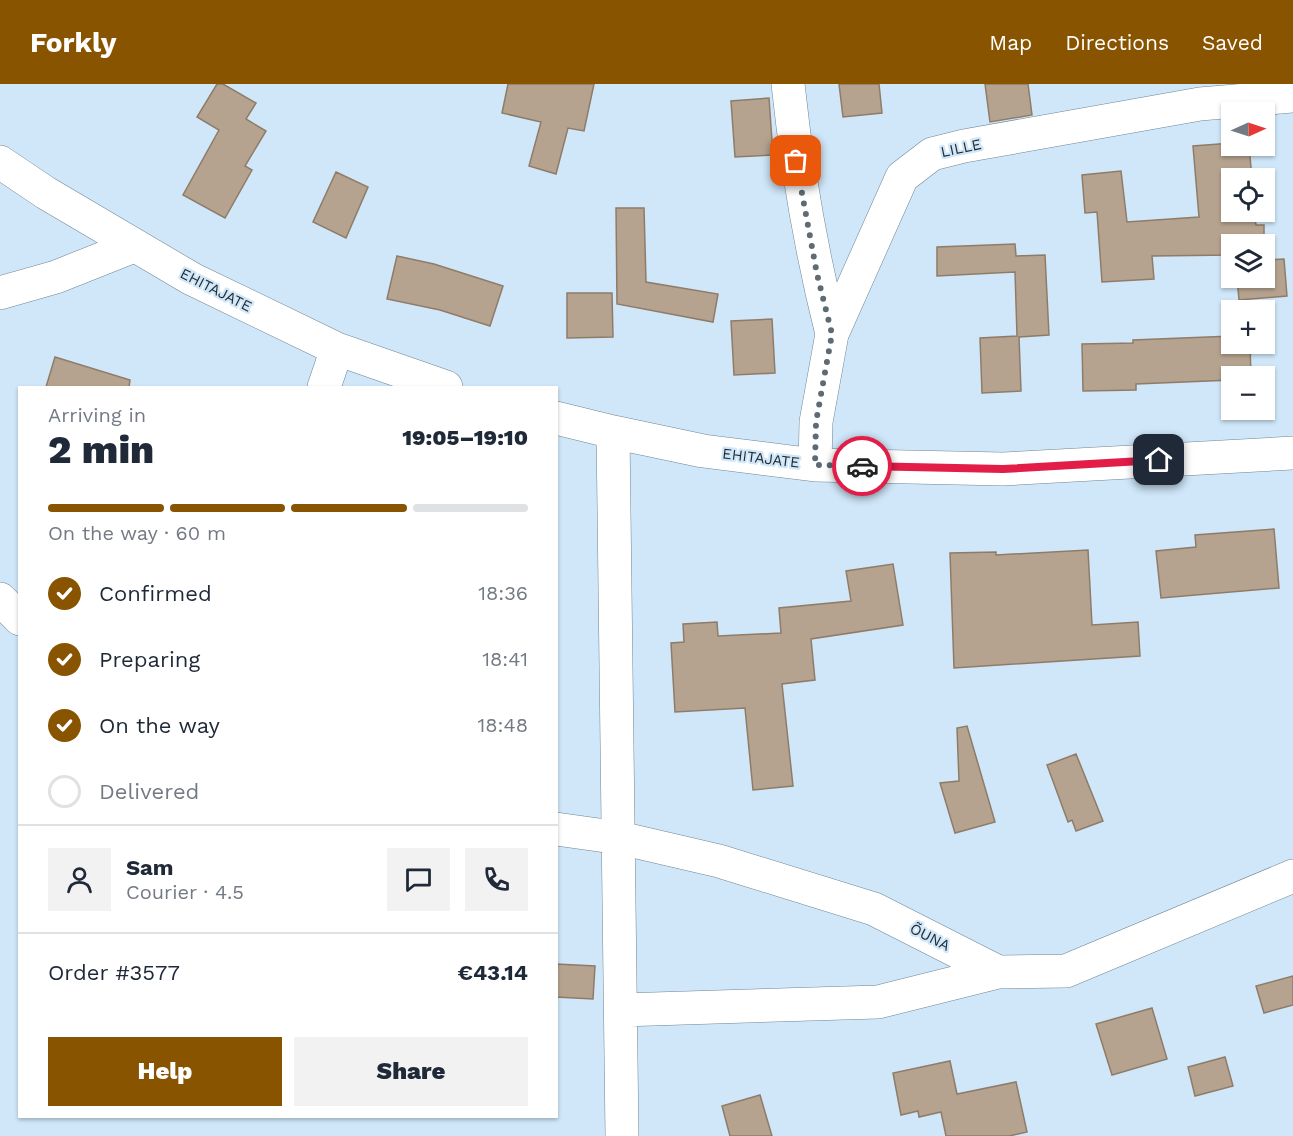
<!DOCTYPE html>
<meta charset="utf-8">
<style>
body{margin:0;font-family:"Work Sans",sans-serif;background:#f2f2f3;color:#1f2937;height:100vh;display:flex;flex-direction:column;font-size:22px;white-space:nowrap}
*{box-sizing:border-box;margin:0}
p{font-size:20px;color:#747a83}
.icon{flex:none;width:33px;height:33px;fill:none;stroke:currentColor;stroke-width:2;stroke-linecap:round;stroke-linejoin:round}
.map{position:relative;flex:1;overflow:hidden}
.sheet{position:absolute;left:18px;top:302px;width:540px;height:732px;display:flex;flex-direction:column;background:#fff;border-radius:0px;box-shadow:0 2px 4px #0004}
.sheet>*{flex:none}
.needle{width:39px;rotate:87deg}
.fabs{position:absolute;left:1221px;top:18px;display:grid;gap:12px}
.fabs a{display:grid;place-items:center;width:54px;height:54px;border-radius:0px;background:#fff;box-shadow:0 2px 4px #0004;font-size:30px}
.pin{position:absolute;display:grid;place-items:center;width:51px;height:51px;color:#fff;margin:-26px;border-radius:12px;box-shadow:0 3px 9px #0006}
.courier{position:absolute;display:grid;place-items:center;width:60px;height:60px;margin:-30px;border:4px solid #e11d48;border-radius:50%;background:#fff;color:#222;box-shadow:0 2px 8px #0007}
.headline em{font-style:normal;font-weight:800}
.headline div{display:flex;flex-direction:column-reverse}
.headline{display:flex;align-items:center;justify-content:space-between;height:102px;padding:0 30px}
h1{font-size:39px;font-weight:800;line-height:45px}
.bar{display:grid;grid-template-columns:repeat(4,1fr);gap:9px 6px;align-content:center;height:72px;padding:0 30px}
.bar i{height:8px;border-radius:4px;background:#e0e1e3}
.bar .active{background:#895400}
.bar p{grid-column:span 4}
.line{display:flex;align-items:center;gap:15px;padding:0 30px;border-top:2px solid #e0e1e3}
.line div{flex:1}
.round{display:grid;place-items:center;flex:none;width:63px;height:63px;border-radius:0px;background:#f2f2f3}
ol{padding:0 30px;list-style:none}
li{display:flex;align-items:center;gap:18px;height:66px}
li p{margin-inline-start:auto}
li .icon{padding:6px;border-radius:50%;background:#895400;color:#fff;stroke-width:4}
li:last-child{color:#747a83}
li i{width:33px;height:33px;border:3px solid #e0e1e3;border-radius:50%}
.primary-button{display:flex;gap:12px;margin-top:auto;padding:12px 30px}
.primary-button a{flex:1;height:69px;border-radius:0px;background:#895400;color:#fff;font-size:24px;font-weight:800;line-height:69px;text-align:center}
.primary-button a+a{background:#f2f2f3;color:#1f2937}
header{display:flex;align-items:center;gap:36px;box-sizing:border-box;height:84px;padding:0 30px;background:#895400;color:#fff}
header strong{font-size:28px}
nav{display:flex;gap:33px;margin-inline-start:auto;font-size:21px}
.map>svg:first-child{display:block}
.building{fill:#b6a38f;stroke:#8e7c69;stroke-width:1.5}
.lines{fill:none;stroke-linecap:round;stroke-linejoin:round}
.minor-casing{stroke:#6f8595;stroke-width:34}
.minor{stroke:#fff;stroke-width:33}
.done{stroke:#5d6b75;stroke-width:6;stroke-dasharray:0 10.8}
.route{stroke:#e11d48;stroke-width:8}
.labels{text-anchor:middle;stroke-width:4.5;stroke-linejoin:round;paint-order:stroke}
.street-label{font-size:15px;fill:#1f282e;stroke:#cfe7f9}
</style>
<header>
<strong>Forkly</strong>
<nav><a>Map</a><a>Directions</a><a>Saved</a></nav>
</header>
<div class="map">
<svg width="1293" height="1052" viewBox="0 0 1293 1052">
<rect width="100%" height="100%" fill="#cfe7f9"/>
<path class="building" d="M217 0H223L256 19 246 35 266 47 245 82 252 86 225 134 183 111 219 46 197 33Z
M508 0H594L584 47 568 44 556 90 529 82 541 38 502 29Z
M839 0H879L882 29 843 33Z
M985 0H1028L1032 31 990 38Z
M769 14 773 71 735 73 731 17Z
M1232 59V62H1249L1252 94H1232V128H1254L1256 141H1264V160H1232V171L1152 172 1154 195 1102 198 1097 128 1085 129 1082 91 1121 87 1127 138 1199 133 1193 62Z
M336 88 368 103 346 154 313 138Z
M616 124H644L646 198 718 210 713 238 617 220Z
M1015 160 1016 172 1045 171 1049 251 1019 253 1021 307 982 309 980 254 1017 252 1015 188 937 192V163Z
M397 172 434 180 503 202 490 242 440 226 387 215Z
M1284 175 1287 212 1239 216 1237 194H1264V176Z
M567 209H612L613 253 567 254Z
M772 235 775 289 734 291 731 237Z
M1232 252V260H1250L1251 292H1232V296L1136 300V306L1083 307 1082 260 1133 259V256Z
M55 273 130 296 129 303H46Z
M1274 445 1279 504 1161 514 1156 467 1196 463 1195 451Z
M1088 466 1092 541 1138 538 1140 572 954 584 950 469 996 468V471Z
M893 480 903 541 811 555 815 596 782 600 793 702 753 706 745 624 675 628 671 559 684 558 683 540 717 538 718 552 781 549 779 524 851 517 846 487Z
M967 642 995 738 955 749 940 699 959 697 957 644Z
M1076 670 1103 737 1076 747 1072 736 1068 738 1047 681Z
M556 880 595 882 593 915 556 913Z
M1293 892V921L1264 929 1256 902Z
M1152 924 1167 975 1112 991 1096 940Z
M1225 973 1233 1002 1195 1012 1188 983Z
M950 977 957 1010 1016 998 1027 1048 1009 1052H946L941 1028 919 1033 918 1027 901 1031 893 989Z
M760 1011 772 1052H730L722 1022Z"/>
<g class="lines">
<defs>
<path id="minor" d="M788 0C797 85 811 167 832 250
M0 78 46 109 192 195 337 265 446 303
M0 209 56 193 134 162
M324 303 337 265
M556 334 613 348 703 367 815 381 1003 385 1293 369
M613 348 622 1052
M815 381 816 338 832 250 902 93 932 70 964 62 1200 20 1293 12
M0 515 20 535
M556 745 620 754 719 777 874 825 998 888 1066 887 1293 792
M621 926 878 918 998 888"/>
</defs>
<use href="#minor" class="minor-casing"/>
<use href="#minor" class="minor"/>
</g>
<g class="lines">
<path class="done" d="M796 77 817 190 832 250 816 338 815 381 862 382"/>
<path class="route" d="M862 382 1003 385 1159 376"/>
</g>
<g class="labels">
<g class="street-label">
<text transform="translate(961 64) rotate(-12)" y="5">LILLE</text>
<text transform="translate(216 206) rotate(27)" y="5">EHITAJATE</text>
<text transform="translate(761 374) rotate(7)" y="5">EHITAJATE</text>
<text transform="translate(930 853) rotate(27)" y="5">ÕUNA</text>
</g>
</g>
</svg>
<div class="fabs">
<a><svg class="needle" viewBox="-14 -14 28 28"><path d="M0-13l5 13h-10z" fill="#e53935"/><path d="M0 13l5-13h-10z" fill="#747a83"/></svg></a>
<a><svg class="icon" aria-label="locate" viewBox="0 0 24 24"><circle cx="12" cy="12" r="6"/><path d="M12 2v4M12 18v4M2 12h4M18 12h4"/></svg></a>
<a><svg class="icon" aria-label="layers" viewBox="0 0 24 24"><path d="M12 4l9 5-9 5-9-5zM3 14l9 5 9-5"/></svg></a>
<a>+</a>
<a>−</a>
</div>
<div class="pin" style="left:796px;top:77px;background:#ea580c"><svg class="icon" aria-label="bag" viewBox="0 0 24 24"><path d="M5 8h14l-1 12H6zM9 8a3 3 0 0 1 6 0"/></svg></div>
<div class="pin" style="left:1159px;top:376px;background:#1f2937"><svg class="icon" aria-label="home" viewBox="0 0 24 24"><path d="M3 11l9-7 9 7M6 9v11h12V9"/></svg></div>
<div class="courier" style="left:862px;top:382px"><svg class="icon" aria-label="car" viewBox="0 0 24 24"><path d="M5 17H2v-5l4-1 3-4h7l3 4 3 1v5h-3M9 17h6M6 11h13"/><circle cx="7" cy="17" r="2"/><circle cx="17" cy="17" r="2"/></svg></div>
<section class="sheet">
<div class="headline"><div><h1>2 min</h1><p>Arriving in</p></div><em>19:05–19:10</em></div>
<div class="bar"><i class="active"></i><i class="active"></i><i class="active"></i><i></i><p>On the way · 60 m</p></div>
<ol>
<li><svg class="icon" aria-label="check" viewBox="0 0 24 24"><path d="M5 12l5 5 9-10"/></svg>Confirmed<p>18:36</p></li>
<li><svg class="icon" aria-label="check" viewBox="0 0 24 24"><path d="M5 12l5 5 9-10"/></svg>Preparing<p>18:41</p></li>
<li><svg class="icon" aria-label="check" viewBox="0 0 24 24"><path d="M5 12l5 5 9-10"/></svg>On the way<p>18:48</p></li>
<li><i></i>Delivered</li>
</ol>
<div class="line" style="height:108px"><a class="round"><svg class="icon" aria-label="person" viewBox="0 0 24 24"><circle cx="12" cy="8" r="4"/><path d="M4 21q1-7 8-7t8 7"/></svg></a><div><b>Sam</b><p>Courier · 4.5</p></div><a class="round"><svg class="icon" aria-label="chat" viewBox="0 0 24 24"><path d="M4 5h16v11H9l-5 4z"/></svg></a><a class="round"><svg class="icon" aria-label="phone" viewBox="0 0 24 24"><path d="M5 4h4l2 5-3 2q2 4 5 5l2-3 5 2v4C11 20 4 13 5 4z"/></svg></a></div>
<div class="line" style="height:78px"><div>Order #3577</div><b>€43.14</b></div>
<div class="primary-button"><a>Help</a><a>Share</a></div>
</section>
</div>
